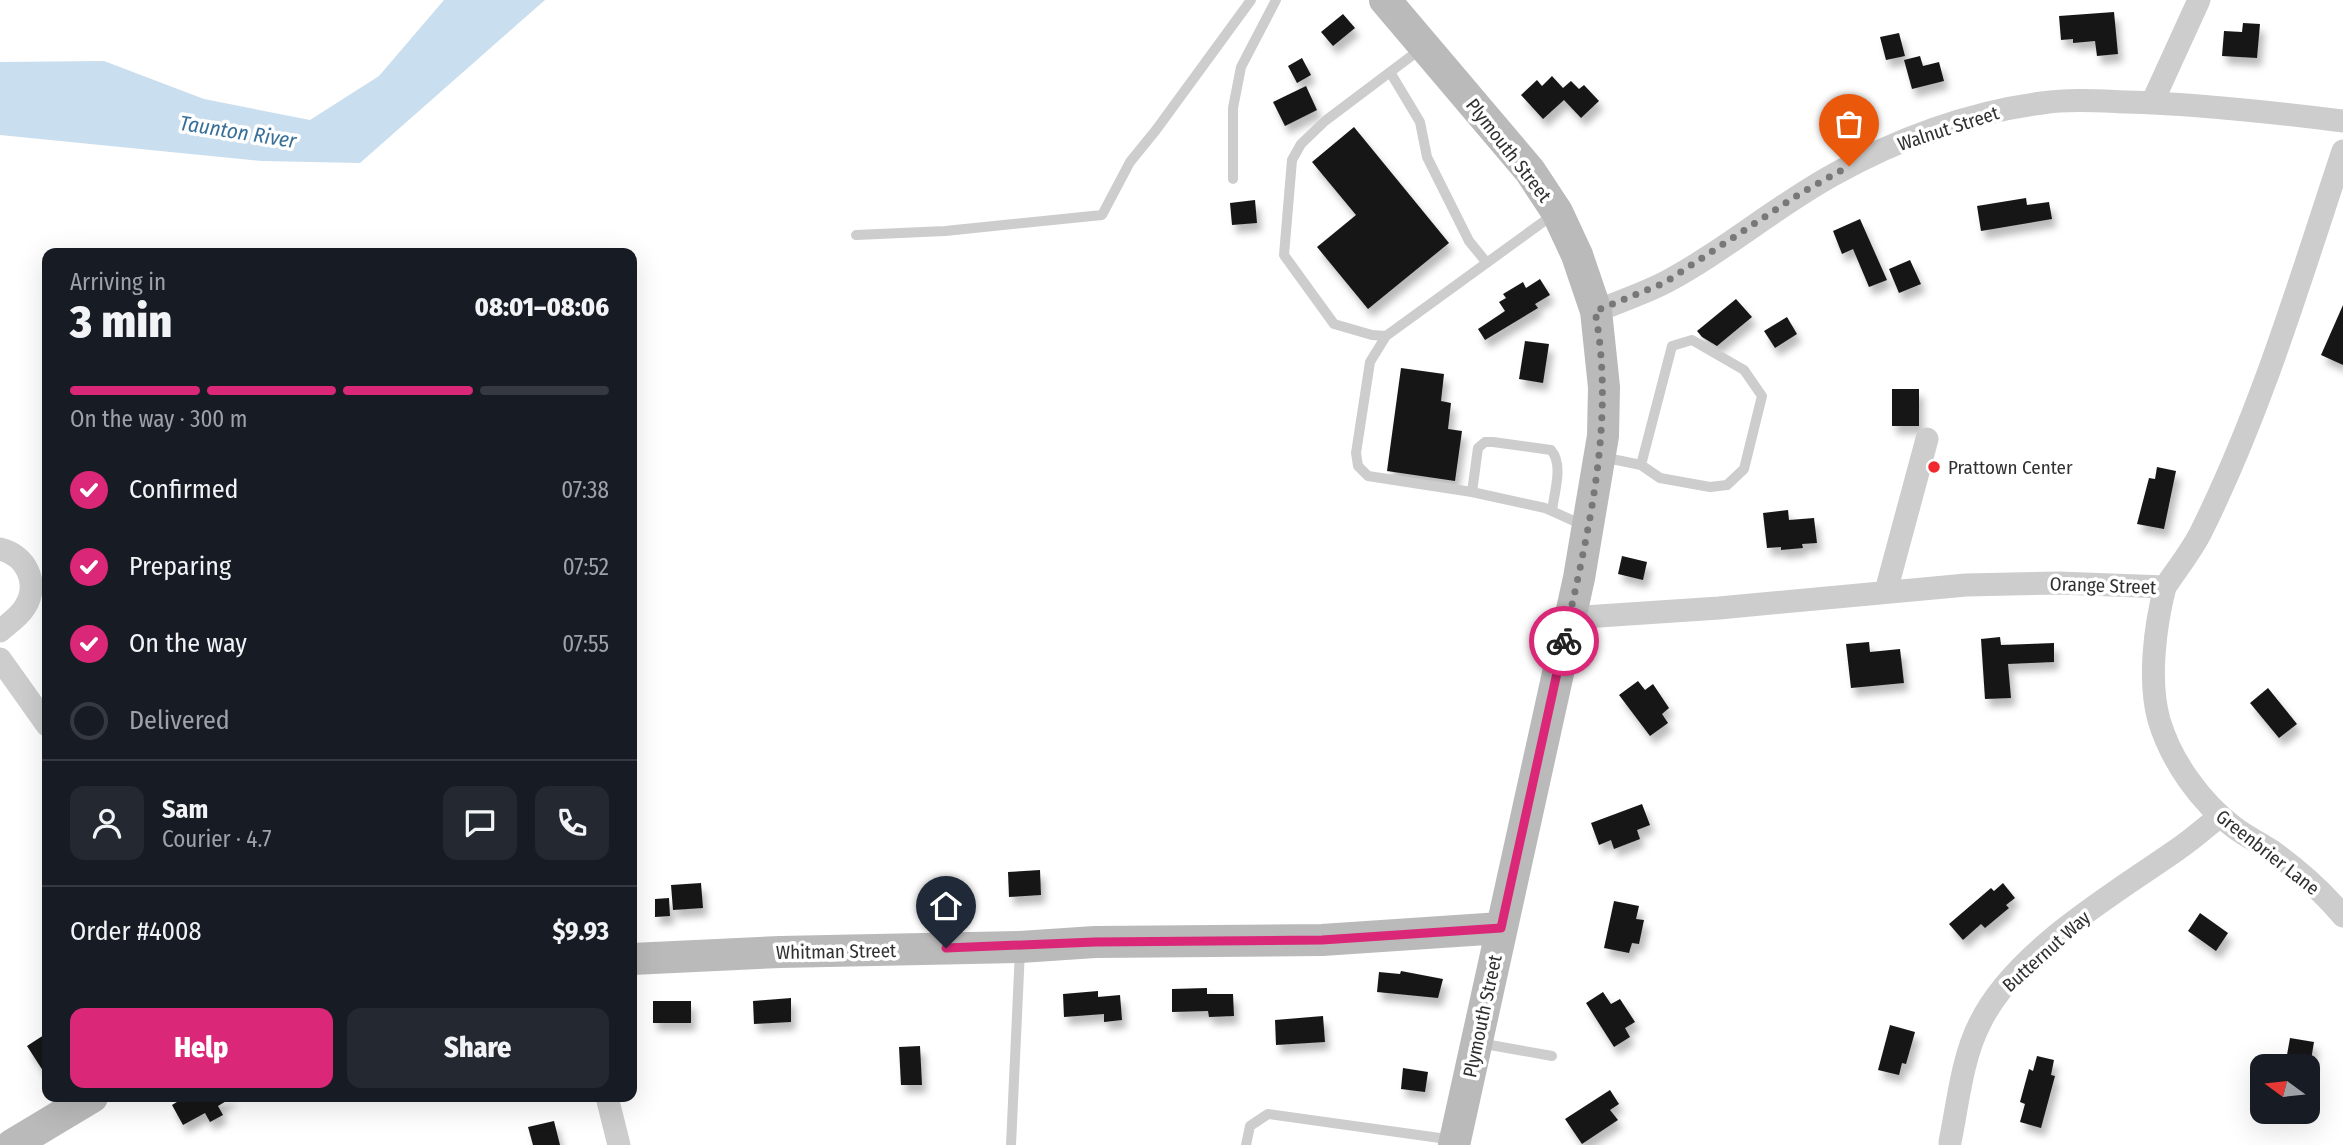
<!DOCTYPE html>
<meta charset="utf-8">
<style>
body{margin:0;font-family:"Fira Sans Condensed",sans-serif;background:#242831;color:#f1f3f6;height:100vh;display:flex;flex-direction:column;font-size:26px;white-space:nowrap}
*{box-sizing:border-box;margin:0}
p{font-size:23px;color:#9ea1a6}
.icon{flex:none;width:38px;height:38px;fill:none;stroke:currentColor;stroke-width:2;stroke-linecap:round;stroke-linejoin:round}
.map{position:relative;flex:1;overflow:hidden}
.details{position:absolute;left:42px;top:248px;width:595px;height:854px;display:flex;flex-direction:column;background:#171b24;border-radius:14px;box-shadow:0 7px 28px #0002}
.details>*{flex:none}
.needle{width:46px;rotate:285deg}
.controls{position:absolute;left:2250px;top:1054px;display:grid;gap:14px}
.controls a{display:grid;place-items:center;width:70px;height:70px;border-radius:14px;background:#171b24;box-shadow:0 7px 28px #0002;font-size:35px}
.pin{position:absolute;display:grid;place-items:center;width:60px;height:60px;color:#fff;margin:-72px -30px;border-radius:50% 50% 50% 0;rotate:-45deg;box-shadow:0 0 7px #0007}
.pin .icon{rotate:45deg}
.courier{position:absolute;display:grid;place-items:center;width:70px;height:70px;margin:-35px;border:5px solid #db2777;border-radius:50%;background:#fff;color:#222;box-shadow:0 2px 9px #0007}
.headline em{font-style:normal;font-weight:800}
.headline div{display:flex;flex-direction:column-reverse}
.headline{display:flex;align-items:center;justify-content:space-between;height:119px;padding:0 28px}
h1{font-size:46px;font-weight:800;line-height:52px}
.bar{display:grid;grid-template-columns:repeat(4,1fr);gap:10px 7px;align-content:center;height:84px;padding:0 28px}
.bar i{height:9px;border-radius:5px;background:#363941}
.bar .current{background:#db2777}
.bar p{grid-column:span 4}
.line{display:flex;align-items:center;gap:18px;padding:0 28px;border-top:2px solid #363941}
.line div{flex:1}
.round{display:grid;place-items:center;flex:none;width:74px;height:74px;border-radius:14px;background:#242831}
ol{padding:0 28px;list-style:none}
li{display:flex;align-items:center;gap:21px;height:77px}
li p{margin-inline-start:auto}
li .icon{padding:7px;border-radius:50%;background:#db2777;color:#fff;stroke-width:4}
li:last-child{color:#9ea1a6}
li i{width:38px;height:38px;border:4px solid #363941;border-radius:50%}
.cta{display:flex;gap:14px;margin-top:auto;padding:14px 28px}
.cta a{flex:1;height:80px;border-radius:14px;background:#db2777;color:#fff;font-size:28px;font-weight:800;line-height:80px;text-align:center}
.cta a+a{background:#242831;color:#f1f3f6}
.map>svg:first-child{display:block}
.water{fill:#c9deef}
.building{fill:#171717;filter:url(#shadow)}
.lines{fill:none;stroke-linecap:round;stroke-linejoin:round}
.lane{stroke:#cdcdcd;stroke-width:10}
.street{stroke:#cdcdcd;stroke-width:23}
.secondary{stroke:#bababa;stroke-width:32}
.done{stroke:#787878;stroke-width:7;stroke-dasharray:0 12.6}
.route{stroke:#db2777;stroke-width:9}
.poi-dot{fill:#f1292e;stroke:#fff;stroke-width:2.5}
.labels{text-anchor:middle;stroke-width:7;stroke-linejoin:round;paint-order:stroke}
.street-label{font-size:19px;fill:#303030;stroke:#fff}
.poi-label{font-size:19px;fill:#303030;stroke:#fff;text-anchor:start}
.water-label{font-size:21px;font-style:italic;fill:#386f99;stroke:#fff}
</style>
<div class="map">
<svg width="2343" height="1145" viewBox="0 0 2343 1145">
<defs>
<filter id="shadow"><feDropShadow dx="4.5" dy="8" stdDeviation="3.5" flood-color="#0004"/></filter>
</defs>
<rect width="100%" height="100%" fill="#fff"/>
<path class="water" d="M444 0H545L360 163 262 161 0 135V62L104 61 204 99 310 120 379 76Z"/>
<path class="building" d="M2114 12 2118 54 2097 56 2095 41 2073 43V39L2061 40 2059 16Z
M1343 14 1355 28 1333 46 1321 32Z
M2243 23 2260 24 2257 58 2222 56 2224 31 2242 32Z
M1899 33 1905 56 1886 60 1880 37Z
M1920 56 1923 66 1939 62 1944 81 1912 89 1904 60Z
M1302 58 1311 75 1297 83 1288 66Z
M1552 76 1563 88 1571 81 1579 89 1584 85 1599 101 1581 118 1564 100 1543 119 1521 95 1537 80 1542 86Z
M1306 86 1317 110 1285 126 1273 102Z
M1354 127 1449 243 1368 309 1317 247 1356 215 1312 162Z
M2026 198 2027 205 2049 202 2052 219 1981 231 1977 206Z
M1255 200 1257 223 1232 225 1230 203Z
M1860 219 1887 280 1869 287 1853 249 1842 254 1833 231Z
M1910 260 1921 284 1899 293 1889 269Z
M1540 279 1550 295 1535 304 1538 308 1485 340 1478 329 1505 311 1499 302 1506 298 1503 294 1523 282 1526 288Z
M1736 299 1752 317 1717 346 1702 337 1697 331Z
M2343 305V365L2321 355Z
M1787 317 1797 334 1775 348 1764 331Z
M1525 341 1549 344 1543 383 1519 379Z
M1401 368 1444 374 1441 401 1451 403 1448 429 1462 431 1455 481 1387 471Z
M1892 389H1919V426H1892Z
M2157 467 2176 471 2164 529 2137 524 2149 478 2155 479Z
M1788 510 1789 520 1814 518 1817 543 1802 544 1803 548 1781 550V547L1767 548 1763 513Z
M1622 556 1647 562 1643 580 1618 574Z
M2000 637 2001 645 2054 643V662L2008 664 2011 698 1985 699 1981 639Z
M1869 642 1870 652 1900 649 1904 683 1851 688 1846 644Z
M1638 681 1645 690 1653 684 1669 708 1662 714 1668 723 1650 736 1619 695Z
M2268 688 2297 724 2279 738 2250 703Z
M1642 804 1650 825 1637 830 1640 839 1614 849 1611 840 1599 845 1591 823Z
M1040 870 1041 895 1009 897 1008 872Z
M701 883 703 908 673 910 671 885Z
M2003 883 2015 898 2006 905 2009 908 1985 928 1981 924 1963 940 1949 924 1991 888 1994 891Z
M669 898 670 916 655 917V899Z
M1614 901 1639 906 1636 919 1644 920 1639 944 1632 943 1629 953 1604 948Z
M2200 913 2228 933 2216 951 2188 931Z
M1401 971 1443 979 1438 998 1377 992 1379 972 1400 974Z
M1207 988V994H1233L1234 1016 1209 1017 1208 1011 1172 1012V989Z
M1098 991V997L1120 995 1122 1020 1104 1022V1014L1064 1017 1063 994Z
M1603 992 1611 1004 1620 999 1635 1022 1625 1028 1630 1037 1614 1047 1586 1003Z
M791 998V1022L754 1024 753 1001Z
M653 1001H691V1023H653Z
M1323 1016 1325 1042 1276 1045 1275 1020Z
M1890 1025 1915 1032 1906 1064 1902 1063 1899 1075 1878 1070Z
M47 1033V1077L27 1046Z
M2290 1038 2314 1042 2310 1066H2285Z
M920 1046 922 1085H901L899 1047Z
M2037 1056 2054 1060 2051 1075 2055 1076 2041 1128 2020 1122 2025 1104 2020 1102 2029 1069 2033 1071Z
M1403 1068 1428 1072 1425 1092 1401 1089Z
M1610 1090 1619 1104 1610 1110 1618 1120 1582 1144 1565 1119Z
M185 1097H233L218 1106 223 1115 210 1122 205 1113 183 1125 172 1105Z
M554 1121 560 1145H533L528 1127Z"/>
<g class="lines">
<path class="lane" d="M1390 72 1420 122 1427 157 1469 241 1487 263
M1233 179V108L1241 67 1276 0
M856 235 945 231 1102 215 1130 162 1156 130 1251 0
M1386 336 1372 335 1334 324 1284 255 1292 160 1301 144 1325 121 1422 48
M1602 457 1641 465 1672 346 1692 340 1744 370 1762 396 1744 469 1727 485 1710 487 1660 478 1641 465
M1472 492 1368 476 1358 466 1356 453 1370 362 1386 336 1554 214
M1552 511C1554 492 1564 465 1551 450L1493 442H1485L1478 448 1472 492 1545 508 1585 526
M1479 1043 1552 1056
M1011 1145 1020 950
M1246 1145 1250 1126 1268 1114 1454 1140"/>
<path class="street" d="M2152 103 2199 0
M1596 311C1619 302 1642 294 1664 283 1723 252 1775 207 1833 175 1897 139 1970 112 2042 103 2070 99 2099 101 2127 102 2199 104 2271 112 2343 121
M0 549C26 555 40 583 25 607 19 617 8 624 0 631
M2165 587C2155 626 2148 681 2159 720 2171 761 2201 803 2235 828 2247 837 2260 843 2272 851 2297 869 2323 892 2343 916
M1886 591 1927 439
M1569 618 1719 608 1966 585 2059 583 2165 587C2177 569 2190 553 2200 534 2261 412 2300 280 2343 151
M0 659 47 725
M607 1097 619 1145
M1950 1142C1958 1103 1962 1058 1980 1023 2015 951 2114 894 2178 849 2193 839 2206 827 2220 816"/>
<path class="secondary" d="M1385 0 1530 171 1557 212 1577 255 1596 311 1604 387 1603 436 1579 578 1454 1145
M632 959 780 952 1020 947 1095 942 1322 940 1501 928
M12 1145 92 1097"/>
</g>
<g class="lines">
<path class="done" d="M1564 641C1588 532 1616 422 1595 311L1664 283 1801 193 1849 166"/>
<path class="route" d="M946 948 1095 942 1322 940 1501 928 1564 641"/>
</g>
<circle class="poi-dot" cx="1934" cy="467" r="7"/>
<g class="labels">
<g class="street-label">
<text transform="translate(1948 128) rotate(-18)" y="7">Walnut Street</text>
<text transform="translate(1509 150) rotate(52)" y="7">Plymouth Street</text>
<text transform="translate(2103 585) rotate(2)" y="7">Orange Street</text>
<text transform="translate(2268 852) rotate(38)" y="7">Greenbrier Lane</text>
<text transform="translate(836 951) rotate(-1)" y="7">Whitman Street</text>
<text transform="translate(2046 951) rotate(-42)" y="7">Butternut Way</text>
<text transform="translate(1482 1016) rotate(-78)" y="7">Plymouth Street</text>
</g>
<g class="poi-label">
<text x="1948" y="474">Prattown Center</text>
</g>
<g class="water-label">
<text transform="translate(238 132) rotate(9)" y="7">Taunton River</text>
</g>
</g>
</svg>
<div class="controls">
<a><svg class="needle" viewBox="-14 -14 28 28"><path d="M0-13l5 13h-10z" fill="#e53935"/><path d="M0 13l5-13h-10z" fill="#9ea1a6"/></svg></a>
</div>
<div class="pin" style="left:1849px;top:166px;background:#ea580c"><svg class="icon" aria-label="bag" viewBox="0 0 24 24"><path d="M5 8h14l-1 12H6zM9 8a3 3 0 0 1 6 0"/></svg></div>
<div class="pin" style="left:946px;top:948px;background:#1f2937"><svg class="icon" aria-label="home" viewBox="0 0 24 24"><path d="M3 11l9-7 9 7M6 9v11h12V9"/></svg></div>
<div class="courier" style="left:1564px;top:641px"><svg class="icon" aria-label="bike" viewBox="0 0 24 24"><circle cx="6" cy="16" r="4"/><circle cx="18" cy="16" r="4"/><path d="M6 16l4-8h5l3 8M10 8l3 8H6M13 5h3"/></svg></div>
<section class="details">
<div class="headline"><div><h1>3 min</h1><p>Arriving in</p></div><em>08:01–08:06</em></div>
<div class="bar"><i class="current"></i><i class="current"></i><i class="current"></i><i></i><p>On the way · 300 m</p></div>
<ol>
<li><svg class="icon" aria-label="check" viewBox="0 0 24 24"><path d="M5 12l5 5 9-10"/></svg>Confirmed<p>07:38</p></li>
<li><svg class="icon" aria-label="check" viewBox="0 0 24 24"><path d="M5 12l5 5 9-10"/></svg>Preparing<p>07:52</p></li>
<li><svg class="icon" aria-label="check" viewBox="0 0 24 24"><path d="M5 12l5 5 9-10"/></svg>On the way<p>07:55</p></li>
<li><i></i>Delivered</li>
</ol>
<div class="line" style="height:126px"><a class="round"><svg class="icon" aria-label="person" viewBox="0 0 24 24"><circle cx="12" cy="8" r="4"/><path d="M4 21q1-7 8-7t8 7"/></svg></a><div><b>Sam</b><p>Courier · 4.7</p></div><a class="round"><svg class="icon" aria-label="chat" viewBox="0 0 24 24"><path d="M4 5h16v11H9l-5 4z"/></svg></a><a class="round"><svg class="icon" aria-label="phone" viewBox="0 0 24 24"><path d="M5 4h4l2 5-3 2q2 4 5 5l2-3 5 2v4C11 20 4 13 5 4z"/></svg></a></div>
<div class="line" style="height:91px"><div>Order #4008</div><b>$9.93</b></div>
<div class="cta"><a>Help</a><a>Share</a></div>
</section>
</div>
